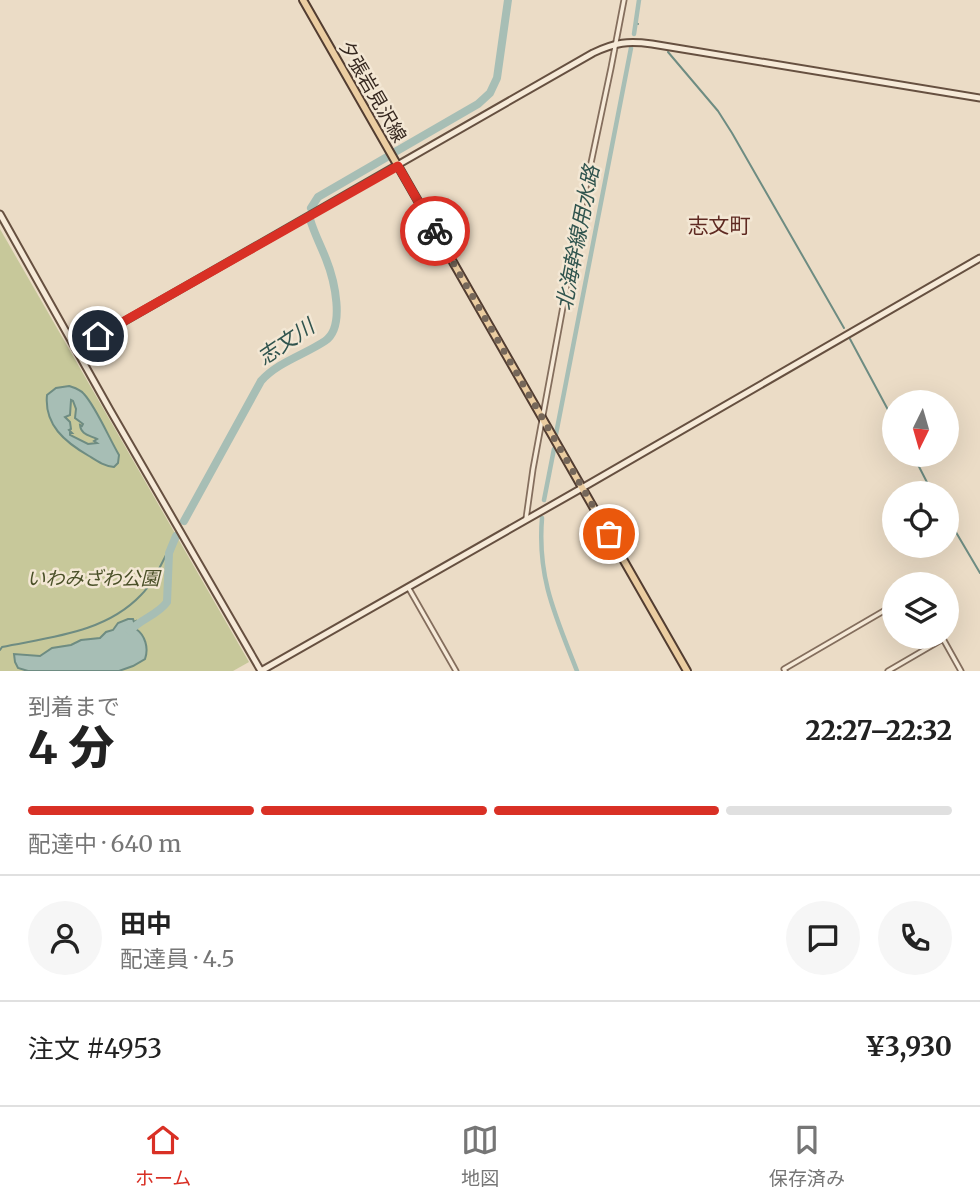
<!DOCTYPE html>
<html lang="ja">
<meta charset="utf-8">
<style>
body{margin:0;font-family:Merriweather,"Noto Sans JP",serif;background:#f6f6f6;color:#222;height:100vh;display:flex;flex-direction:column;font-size:26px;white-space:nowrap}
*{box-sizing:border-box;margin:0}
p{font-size:23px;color:#767676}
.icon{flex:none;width:38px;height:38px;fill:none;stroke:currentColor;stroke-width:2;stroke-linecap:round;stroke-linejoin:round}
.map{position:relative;height:671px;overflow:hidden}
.sheet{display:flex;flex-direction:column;background:#fff;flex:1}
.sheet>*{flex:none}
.needle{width:46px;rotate:185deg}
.tools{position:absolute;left:882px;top:390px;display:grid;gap:14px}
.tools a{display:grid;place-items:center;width:77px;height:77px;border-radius:50%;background:#fff;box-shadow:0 7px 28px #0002;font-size:35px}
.pin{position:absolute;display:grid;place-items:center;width:60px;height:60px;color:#fff;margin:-30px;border:4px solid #fff;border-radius:50%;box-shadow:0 2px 7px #0007}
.courier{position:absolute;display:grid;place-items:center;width:70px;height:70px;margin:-35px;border:5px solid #d93025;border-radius:50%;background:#fff;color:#222;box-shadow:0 2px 9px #0007}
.overview em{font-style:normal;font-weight:800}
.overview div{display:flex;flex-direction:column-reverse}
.overview{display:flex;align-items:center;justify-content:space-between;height:119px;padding:0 28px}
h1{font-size:46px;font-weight:800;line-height:52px}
.bar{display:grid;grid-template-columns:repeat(4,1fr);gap:10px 7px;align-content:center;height:84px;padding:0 28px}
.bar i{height:9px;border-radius:5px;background:#e0e0e0}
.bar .current{background:#d93025}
.bar p{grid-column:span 4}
.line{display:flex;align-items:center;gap:18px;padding:0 28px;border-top:2px solid #e0e0e0}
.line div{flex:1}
.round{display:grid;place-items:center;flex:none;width:74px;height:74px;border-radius:37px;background:#f6f6f6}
.menu{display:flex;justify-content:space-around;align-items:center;height:98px;border-top:2px solid #e0e0e0;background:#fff;font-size:19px;color:#767676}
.menu a{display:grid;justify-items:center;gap:4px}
.menu .current{color:#d93025}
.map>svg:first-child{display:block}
.green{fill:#c7c89a}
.water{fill:#a7beb5;stroke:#6e8c82;stroke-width:2;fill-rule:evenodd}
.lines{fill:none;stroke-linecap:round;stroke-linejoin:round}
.stream{stroke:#6e8c82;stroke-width:2}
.canal{stroke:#a7beb5;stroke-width:4.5}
.river{stroke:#a7beb5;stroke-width:8}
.street-casing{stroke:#846e5d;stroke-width:7}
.secondary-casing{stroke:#665040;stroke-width:9}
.primary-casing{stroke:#523d31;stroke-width:10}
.street{stroke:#f6ead8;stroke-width:3.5}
.secondary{stroke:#f6ead8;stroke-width:5}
.primary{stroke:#ebcda1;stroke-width:6}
.done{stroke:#75675a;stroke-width:7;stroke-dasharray:0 12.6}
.route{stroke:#d93025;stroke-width:9}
.labels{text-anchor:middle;stroke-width:5;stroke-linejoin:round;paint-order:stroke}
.street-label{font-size:19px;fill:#362820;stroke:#f3e7d4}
.park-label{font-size:19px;font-style:italic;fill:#4a5028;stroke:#f3e7d4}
.neighbourhood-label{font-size:21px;fill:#5f2a22;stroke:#f3e7d4}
.water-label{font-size:21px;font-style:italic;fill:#30544e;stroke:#f3e7d4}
</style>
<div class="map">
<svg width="980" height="671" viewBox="0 0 980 671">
<rect width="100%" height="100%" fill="#ebdcc6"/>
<path class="green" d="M0 229 249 662 233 671H0Z"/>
<path class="water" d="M69 386C75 388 80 389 84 394 96 407 109 438 119 455L118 463 114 467C104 466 97 461 89 456 65 442 44 425 47 395L56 388ZM71 400 73 401 76 409 75 418 83 424 82 426 80 425C81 435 89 435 97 439L94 441 97 443 88 444 70 435V433H72L69 430 71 429 70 422 65 417 70 415Z
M128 619H133L134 622 136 621V629C145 635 149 648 145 659L133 666 119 671H28L18 668 15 662 14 654 40 656 52 648 71 645 81 640 100 638 106 632 113 630 118 623Z"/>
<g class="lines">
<path class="stream" d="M635 22 638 24
M668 52 718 111 732 133 844 328
M850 339 894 421
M913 455 933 494
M947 517 980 573
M0 650 2 647C50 637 105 633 141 595 153 583 161 565 169 549"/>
<path class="canal" d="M634 34 639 0
M556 434 631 48
M544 500 554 449
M542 518C537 578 556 617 577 671"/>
<path class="river" d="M395 152 478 104 490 93 497 78 508 0
M311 208 318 197 387 157
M184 521 261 381C278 362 304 355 325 341 346 327 334 279 326 259 321 246 314 233 310 219
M130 631C140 619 158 615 167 602L169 553 176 536"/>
<defs>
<path id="street" d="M526 519 533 469 579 220 611 68 624 0
M408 587 456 671
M942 637 961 671
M785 671 784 669 894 605
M888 671 943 639"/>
<path id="secondary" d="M0 214 110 410 261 671
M76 349 593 53C616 42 628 41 652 44L980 98
M261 671 582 488 980 258"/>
<path id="primary" d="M303 0 687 671"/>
</defs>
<use href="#street" class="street-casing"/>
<use href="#secondary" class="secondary-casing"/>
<use href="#primary" class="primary-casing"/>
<use href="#street" class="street"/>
<use href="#secondary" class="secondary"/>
<use href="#primary" class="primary"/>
</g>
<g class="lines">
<path class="done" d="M435 231 609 534"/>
<path class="route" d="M98 336 398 166 435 231"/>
</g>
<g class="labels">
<g class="street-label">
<text transform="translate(373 91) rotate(60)" y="7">夕張岩見沢線</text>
</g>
<g class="park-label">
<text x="93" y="585">いわみざわ公園</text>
</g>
<g class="neighbourhood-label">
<text x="719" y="233">志文町</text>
</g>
<g class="water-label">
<text transform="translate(578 238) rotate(-79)" y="7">北海幹線用水路</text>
<text transform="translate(286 342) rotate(-34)" y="7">志文川</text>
</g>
</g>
</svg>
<div class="tools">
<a><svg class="needle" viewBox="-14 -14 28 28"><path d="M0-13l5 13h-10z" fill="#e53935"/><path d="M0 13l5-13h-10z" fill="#767676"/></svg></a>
<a><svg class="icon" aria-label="locate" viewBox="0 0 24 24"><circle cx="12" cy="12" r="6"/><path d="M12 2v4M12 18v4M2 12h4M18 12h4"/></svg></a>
<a><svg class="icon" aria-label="layers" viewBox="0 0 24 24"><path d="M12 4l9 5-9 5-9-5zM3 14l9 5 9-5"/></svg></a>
</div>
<div class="pin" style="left:609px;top:534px;background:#ea580c"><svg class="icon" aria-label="bag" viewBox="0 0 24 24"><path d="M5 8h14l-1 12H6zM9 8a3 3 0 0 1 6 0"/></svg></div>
<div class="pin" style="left:98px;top:336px;background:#1f2937"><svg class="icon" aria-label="home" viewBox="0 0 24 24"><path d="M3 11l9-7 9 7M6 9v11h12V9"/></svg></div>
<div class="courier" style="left:435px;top:231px"><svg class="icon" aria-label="bike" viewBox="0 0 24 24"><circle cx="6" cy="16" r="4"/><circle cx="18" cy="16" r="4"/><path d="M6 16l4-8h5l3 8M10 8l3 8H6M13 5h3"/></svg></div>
</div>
<section class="sheet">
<div class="overview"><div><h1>4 分</h1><p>到着まで</p></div><em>22:27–22:32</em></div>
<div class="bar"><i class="current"></i><i class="current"></i><i class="current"></i><i></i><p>配達中 · 640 m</p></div>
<div class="line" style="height:126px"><a class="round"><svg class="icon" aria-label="person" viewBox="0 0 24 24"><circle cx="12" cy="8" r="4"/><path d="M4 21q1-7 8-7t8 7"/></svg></a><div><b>田中</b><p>配達員 · 4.5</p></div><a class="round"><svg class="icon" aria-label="chat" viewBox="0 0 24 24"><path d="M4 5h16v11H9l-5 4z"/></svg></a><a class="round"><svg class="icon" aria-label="phone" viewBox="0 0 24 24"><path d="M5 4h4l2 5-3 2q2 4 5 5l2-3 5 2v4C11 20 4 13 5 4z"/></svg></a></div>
<div class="line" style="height:91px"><div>注文 #4953</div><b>¥3,930</b></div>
</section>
<nav class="menu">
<a class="current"><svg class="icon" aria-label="home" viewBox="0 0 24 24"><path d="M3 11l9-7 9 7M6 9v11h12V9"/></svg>ホーム</a>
<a><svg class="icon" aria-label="map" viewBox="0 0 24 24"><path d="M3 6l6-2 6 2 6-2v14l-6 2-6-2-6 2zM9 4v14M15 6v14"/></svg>地図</a>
<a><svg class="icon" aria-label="saved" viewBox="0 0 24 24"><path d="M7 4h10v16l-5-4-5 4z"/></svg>保存済み</a>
</nav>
